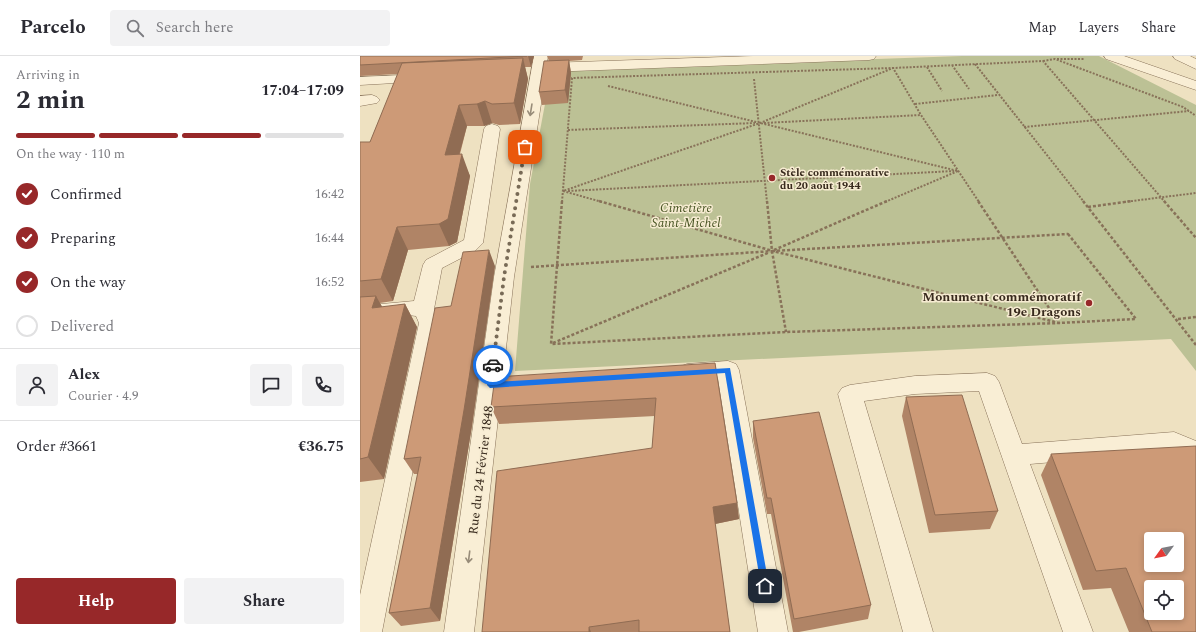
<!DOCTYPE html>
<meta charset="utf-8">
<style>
body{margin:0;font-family:Spectral,serif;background:#f2f2f3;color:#2b2b33;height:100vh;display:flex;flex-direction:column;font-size:15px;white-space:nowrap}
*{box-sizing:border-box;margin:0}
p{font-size:13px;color:#7c7c81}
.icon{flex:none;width:22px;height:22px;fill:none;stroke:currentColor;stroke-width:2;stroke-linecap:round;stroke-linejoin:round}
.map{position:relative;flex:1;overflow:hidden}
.side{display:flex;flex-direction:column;background:#fff;width:360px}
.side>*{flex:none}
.needle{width:26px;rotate:237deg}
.controls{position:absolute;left:784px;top:476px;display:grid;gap:8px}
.controls a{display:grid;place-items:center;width:40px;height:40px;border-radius:4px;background:#fff;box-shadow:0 2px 6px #0003;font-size:20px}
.pin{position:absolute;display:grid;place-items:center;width:34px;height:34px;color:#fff;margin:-17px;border-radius:8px;box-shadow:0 2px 6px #0006}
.courier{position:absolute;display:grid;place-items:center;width:40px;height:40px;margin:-20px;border:3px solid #1a73e8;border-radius:50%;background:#fff;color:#222;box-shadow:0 1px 5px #0007}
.headline em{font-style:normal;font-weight:700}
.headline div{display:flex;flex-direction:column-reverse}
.headline{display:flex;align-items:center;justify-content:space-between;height:68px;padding:0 16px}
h1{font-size:26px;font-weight:700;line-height:30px}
.bar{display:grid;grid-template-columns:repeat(4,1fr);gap:6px 4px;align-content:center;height:48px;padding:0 16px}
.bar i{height:5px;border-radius:3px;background:#e1e1e2}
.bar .active{background:#972829}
.bar p{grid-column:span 4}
.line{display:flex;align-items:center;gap:10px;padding:0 16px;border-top:1px solid #e1e1e2}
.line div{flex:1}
.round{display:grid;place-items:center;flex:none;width:42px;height:42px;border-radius:4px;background:#f2f2f3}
ol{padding:0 16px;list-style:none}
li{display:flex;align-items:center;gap:12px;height:44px}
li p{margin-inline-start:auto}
li .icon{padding:4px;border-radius:50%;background:#972829;color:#fff;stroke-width:4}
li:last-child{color:#7c7c81}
li i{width:22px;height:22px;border:2px solid #e1e1e2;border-radius:50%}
.button{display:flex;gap:8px;margin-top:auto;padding:8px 16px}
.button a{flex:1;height:46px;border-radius:4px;background:#972829;color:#fff;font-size:16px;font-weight:700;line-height:46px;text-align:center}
.button a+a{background:#f2f2f3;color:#2b2b33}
header{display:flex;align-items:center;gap:24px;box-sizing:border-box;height:56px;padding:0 20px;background:#fff;border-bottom:1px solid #e1e1e2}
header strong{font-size:19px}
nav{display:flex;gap:22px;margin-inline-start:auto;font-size:14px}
.search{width:280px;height:36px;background:#f2f2f3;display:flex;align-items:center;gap:10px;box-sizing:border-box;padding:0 14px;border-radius:4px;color:#7c7c81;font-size:15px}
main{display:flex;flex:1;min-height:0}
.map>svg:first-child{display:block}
.cemetery{fill:#bcc195}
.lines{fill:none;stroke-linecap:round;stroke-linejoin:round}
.minor-casing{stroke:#887259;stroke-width:1}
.path-far1{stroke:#887259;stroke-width:2;stroke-dasharray:2 1.5;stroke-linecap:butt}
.path{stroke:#887259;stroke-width:2.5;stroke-dasharray:3 2;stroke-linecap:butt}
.minor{fill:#f9eed5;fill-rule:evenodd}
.wall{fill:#b08466}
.shaded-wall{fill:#906c53}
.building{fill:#cd9a77;stroke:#906c53;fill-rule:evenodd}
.oneway{stroke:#988c79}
.route{fill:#1a73e8}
.done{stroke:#786a56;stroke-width:4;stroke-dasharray:0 7.2}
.poi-dot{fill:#972829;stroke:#f6ebd1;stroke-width:1.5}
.labels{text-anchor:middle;stroke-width:3;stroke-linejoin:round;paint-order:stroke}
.far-poi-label{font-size:11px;font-weight:bold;fill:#382a1d;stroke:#f6ebd1;text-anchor:start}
.park-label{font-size:13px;font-style:italic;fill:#485423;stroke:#f6ebd1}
.poi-label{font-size:13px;font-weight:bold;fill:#382a1d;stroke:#f6ebd1;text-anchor:end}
.street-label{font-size:13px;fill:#382a1d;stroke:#f6ebd1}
</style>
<header>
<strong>Parcelo</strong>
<div class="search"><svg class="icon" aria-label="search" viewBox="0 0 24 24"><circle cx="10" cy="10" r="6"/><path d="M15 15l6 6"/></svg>Search here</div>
<nav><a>Map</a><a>Layers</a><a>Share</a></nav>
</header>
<main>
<section class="side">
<div class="headline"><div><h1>2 min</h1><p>Arriving in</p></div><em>17:04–17:09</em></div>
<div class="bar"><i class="active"></i><i class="active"></i><i class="active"></i><i></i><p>On the way · 110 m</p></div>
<ol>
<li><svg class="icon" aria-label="check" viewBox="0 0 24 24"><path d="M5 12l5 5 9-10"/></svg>Confirmed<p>16:42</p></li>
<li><svg class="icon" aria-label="check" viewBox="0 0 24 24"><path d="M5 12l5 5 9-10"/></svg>Preparing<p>16:44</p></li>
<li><svg class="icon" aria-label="check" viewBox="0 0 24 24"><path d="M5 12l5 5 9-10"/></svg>On the way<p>16:52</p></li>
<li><i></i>Delivered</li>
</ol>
<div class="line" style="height:72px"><a class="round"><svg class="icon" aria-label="person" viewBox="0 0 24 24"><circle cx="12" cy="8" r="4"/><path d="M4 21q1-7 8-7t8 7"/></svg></a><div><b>Alex</b><p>Courier · 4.9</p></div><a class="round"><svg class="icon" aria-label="chat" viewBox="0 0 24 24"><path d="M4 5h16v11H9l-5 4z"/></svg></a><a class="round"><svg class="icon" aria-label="phone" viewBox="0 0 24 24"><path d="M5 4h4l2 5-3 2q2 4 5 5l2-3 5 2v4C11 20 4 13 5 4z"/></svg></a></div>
<div class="line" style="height:52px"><div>Order #3661</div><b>€36.75</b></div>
<div class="button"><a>Help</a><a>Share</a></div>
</section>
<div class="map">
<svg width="836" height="576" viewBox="0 0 836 576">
<rect width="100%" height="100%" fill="#eee1c1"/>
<path class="cemetery" d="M602 0H739L836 49V315L811 283 155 315 170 128 185 48 200 14Z"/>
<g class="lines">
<defs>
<path id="minor" d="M174 0H188L187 7 393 0H516L514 3 509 4 186 16 154 221 114 576H84L134 221Z
M744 0H764L836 25V34L746 3Z
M813 0H830L836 3V13L815 3Z
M65 18 70 19 72 22 70 25 0 29V21Z
M12 39 17 41 20 44 17 47 0 50V40Z
M132 68 138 70 140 73 123 187 115 195 82 212 74 253 81 267 22 576H0V539L59 267 56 260 48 259 0 264V250L54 245 63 209 66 204 104 184 124 73 126 70Z
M368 305 376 308 379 314 428 576H398L358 323 327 326 319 323 316 317 319 311 327 308Z
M627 317 635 320 639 326 662 388 814 376 836 385V407L811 396 670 408 733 576H703L619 335 555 338 504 345 573 576H543L478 338 482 332 490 329 555 320Z"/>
</defs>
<use href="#minor" class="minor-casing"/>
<path class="path-far1" d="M697 3H724
M683 5 695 3 823 51 836 60
M615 8 724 146
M592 9 609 33
M567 11 582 35
M394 23 407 146
M248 30 598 115 525 146
M555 48 638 39
M404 67 561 59
M664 71 829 55
M208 74 395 67
M208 135 594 115
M202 146 212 22 533 12 561 59 619 146
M242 146 203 135 400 67 533 12 683 5 805 146
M764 146 836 137"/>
<path class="path" d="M202 145 191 288 426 276 699 267 618 145
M239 145 413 195
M407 145 412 195 426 276
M723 145 836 289
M804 145 836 182
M728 151 772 145
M708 178 776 263 699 267 413 195Z
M414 194 527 145
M171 211 413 195
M818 263 836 261
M193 287 410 196"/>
<use href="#minor" class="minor"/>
</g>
<path class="wall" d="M0 0H174L171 11H165L168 23 160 68 139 69 132 67 124 70H107L100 98 110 120 97 186 89 190 48 194 33 245 20 247 22 251 45 248 57 271 24 423 0 426V86H10L38 18 0 20Z
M187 0H223L222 4 209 5 211 17 208 47 182 49 179 36 189 5Z
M135 210 112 370 80 565 41 570 29 557 58 418H54L44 403 91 250Z
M355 307 377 447 379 463 355 468 370 576H122L292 392 295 360 139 368 131 351Z
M546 341 638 455 630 473 569 477 542 360Z
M393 365 511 549 508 563 439 576H433L411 458H407L393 382Z
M691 398 836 576H769L751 532 723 534 681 419Z"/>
<path class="shaded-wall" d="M168 0H174L171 11Z
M163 2 168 23 160 68 154 47Z
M209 4 211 17 208 47 205 34Z
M125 45 132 67 124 70 117 48Z
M99 49 107 70 93 121 85 99Z
M102 98 110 120 97 186 89 190 79 168Z
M37 171 48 194 33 245 21 223Z
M129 194 135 210 112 370 80 565 70 552Z
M16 240 29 263 12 252Z
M45 248 57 271 24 423 8 401Z
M377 447 379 463 355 468 353 451Z
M229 571 231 576H229Z"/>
<path class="building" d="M0 0H167L0 9Z
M163 2 154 47 132 48 125 45 117 48 99 49 85 99 102 98 88 163 79 168 37 171 21 223 0 225V86H10L42 7Z
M209 4 205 34 179 36 184 5Z
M129 194 104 354 70 552 29 557 61 401 44 403 75 252 91 250 103 196Z
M16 240 12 252 45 248 8 401 0 403V241Z
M355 307 377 447 353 451 370 576H279V564L229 571V576H122L137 415 292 392 296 342 131 351 135 321Z
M602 339 638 455 575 459 546 341Z
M459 356 511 549 434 563 411 442H407L393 365Z
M836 390V576H792L766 512 736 515 691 398ZM791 483H817V509H791ZM791 531H817V557H791Z"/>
<defs><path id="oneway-shaft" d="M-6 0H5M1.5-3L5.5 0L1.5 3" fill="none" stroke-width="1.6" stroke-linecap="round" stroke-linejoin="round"/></defs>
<g class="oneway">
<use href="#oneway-shaft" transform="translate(171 54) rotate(99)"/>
<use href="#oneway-shaft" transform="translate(109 501) rotate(97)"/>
</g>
<path class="route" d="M130 307H133L136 309 134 326 370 312 409 530 408 533H402L401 530 365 317 130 332 127 329Z"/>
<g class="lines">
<path class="done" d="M133 309 144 221 165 91"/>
</g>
<g class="poi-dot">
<circle cx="412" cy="122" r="4"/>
<circle cx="729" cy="247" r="4"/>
</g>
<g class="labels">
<g class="far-poi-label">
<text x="420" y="120">Stèle commémorative<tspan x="420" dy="13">du 20 août 1944</tspan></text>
</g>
<g class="park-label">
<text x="326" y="156">Cimetière<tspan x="326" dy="15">Saint-Michel</tspan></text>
</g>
<g class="poi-label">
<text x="721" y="245">Monument commémoratif<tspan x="721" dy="15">19e Dragons</tspan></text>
</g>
<g class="street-label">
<text transform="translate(120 414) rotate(-83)" y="5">Rue du 24 Février 1848</text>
</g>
</g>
</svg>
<div class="controls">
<a><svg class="needle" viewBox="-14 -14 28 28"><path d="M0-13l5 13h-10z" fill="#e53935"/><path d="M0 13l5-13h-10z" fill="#7c7c81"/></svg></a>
<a><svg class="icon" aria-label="locate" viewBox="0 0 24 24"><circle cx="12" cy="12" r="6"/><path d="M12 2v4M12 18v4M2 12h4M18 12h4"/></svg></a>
</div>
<div class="pin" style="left:165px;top:91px;background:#ea580c"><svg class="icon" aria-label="bag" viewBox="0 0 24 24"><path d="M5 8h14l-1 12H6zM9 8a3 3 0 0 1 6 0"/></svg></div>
<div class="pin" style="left:405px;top:530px;background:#1f2937"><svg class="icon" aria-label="home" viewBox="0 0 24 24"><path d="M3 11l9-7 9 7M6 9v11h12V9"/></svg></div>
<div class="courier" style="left:133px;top:309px"><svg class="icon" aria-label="car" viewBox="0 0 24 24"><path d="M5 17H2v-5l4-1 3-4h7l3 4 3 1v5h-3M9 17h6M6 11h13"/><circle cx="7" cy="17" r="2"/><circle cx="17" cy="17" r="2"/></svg></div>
</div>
</main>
